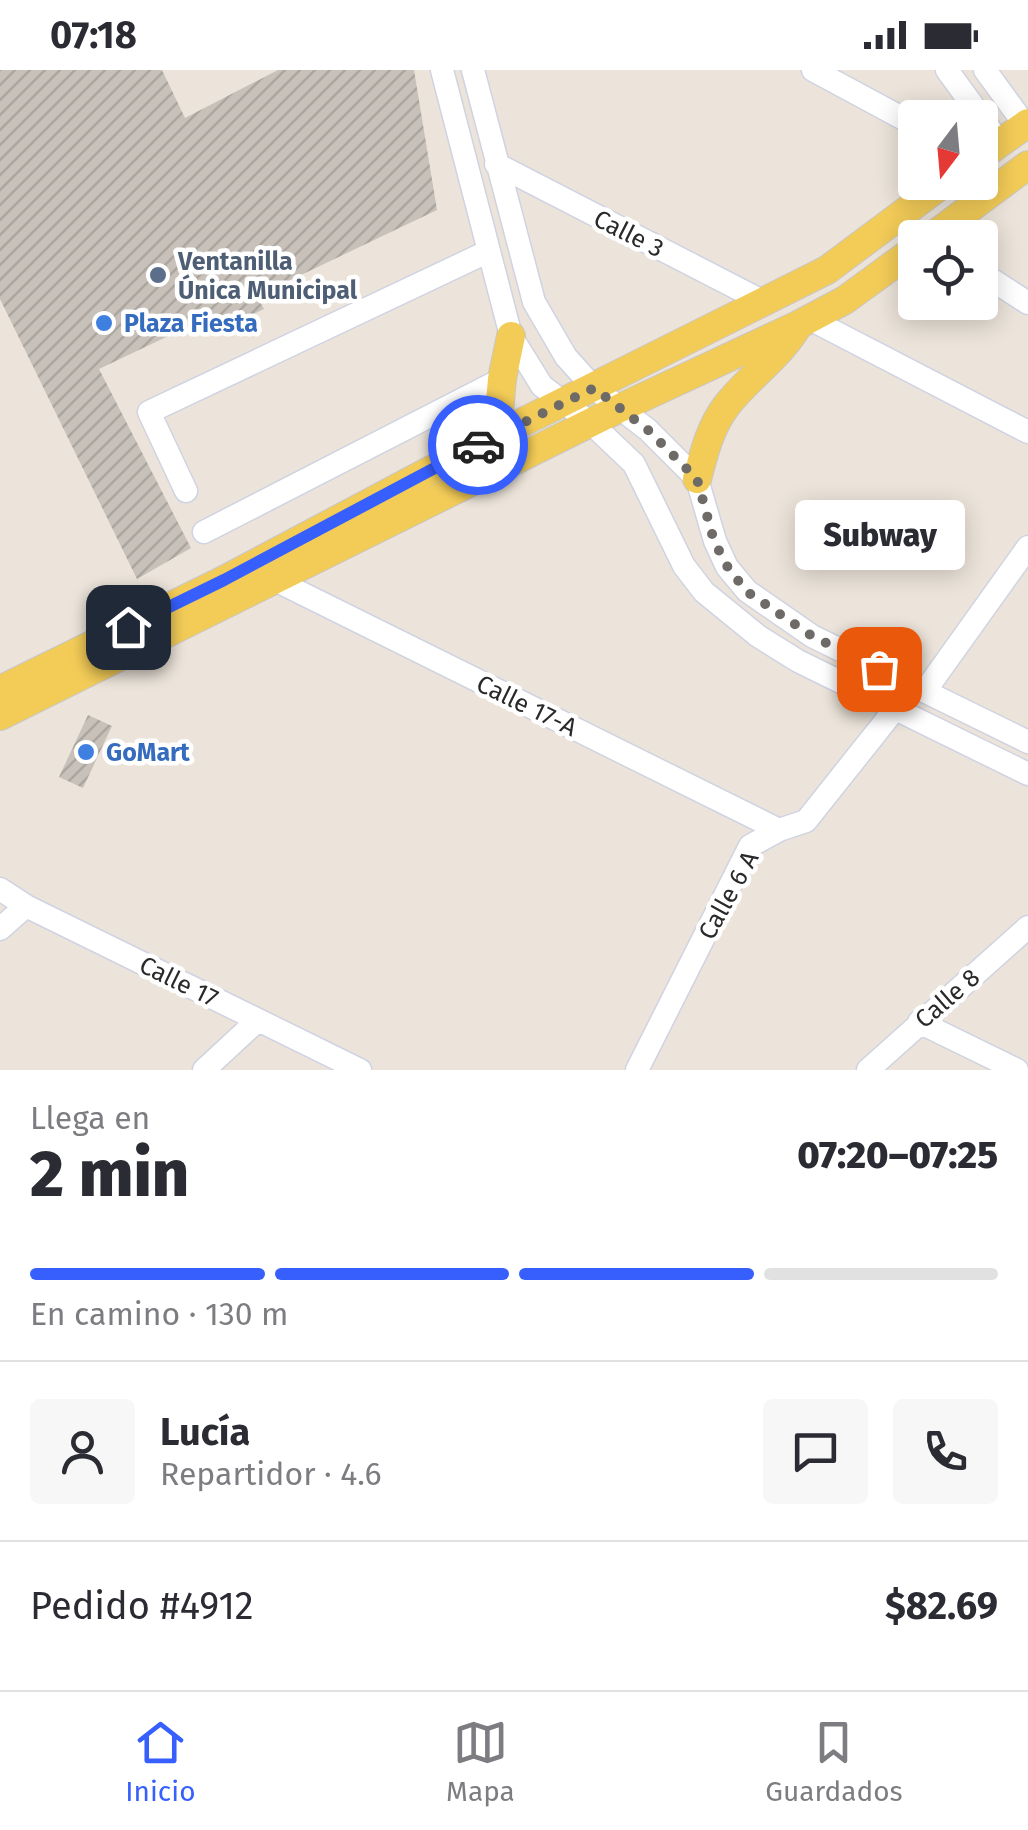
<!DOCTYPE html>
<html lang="es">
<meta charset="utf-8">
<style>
body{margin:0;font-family:"Fira Sans",sans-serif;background:#f7f7f7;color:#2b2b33;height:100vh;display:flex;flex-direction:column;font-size:38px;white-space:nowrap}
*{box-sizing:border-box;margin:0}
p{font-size:32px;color:#7c7c81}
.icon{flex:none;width:55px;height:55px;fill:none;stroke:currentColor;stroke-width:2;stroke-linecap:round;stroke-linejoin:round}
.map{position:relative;height:1000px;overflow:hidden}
.sheet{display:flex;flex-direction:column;background:#fff;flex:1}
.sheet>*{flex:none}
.needle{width:65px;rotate:196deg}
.fabs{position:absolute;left:898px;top:30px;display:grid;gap:20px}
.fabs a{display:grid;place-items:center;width:100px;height:100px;border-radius:10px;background:#fff;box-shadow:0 5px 25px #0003;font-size:50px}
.pin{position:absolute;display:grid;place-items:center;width:85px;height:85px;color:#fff;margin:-42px;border-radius:20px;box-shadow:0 5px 15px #0006}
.courier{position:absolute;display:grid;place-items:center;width:100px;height:100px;margin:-50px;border:8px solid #365ffd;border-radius:50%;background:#fff;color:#222;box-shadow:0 2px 12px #0007}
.bubble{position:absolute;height:70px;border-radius:10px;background:#fff;box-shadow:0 5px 25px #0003;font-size:32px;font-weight:800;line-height:70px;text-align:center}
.head em{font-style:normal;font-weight:800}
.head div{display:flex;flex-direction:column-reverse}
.head{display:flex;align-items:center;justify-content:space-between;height:170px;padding:0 30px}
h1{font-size:65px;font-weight:800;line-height:75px}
.bar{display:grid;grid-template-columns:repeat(4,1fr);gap:15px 10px;align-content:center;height:120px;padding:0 30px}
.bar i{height:12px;border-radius:8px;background:#e1e1e2}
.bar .active{background:#365ffd}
.bar p{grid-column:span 4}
.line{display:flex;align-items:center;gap:25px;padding:0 30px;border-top:2px solid #e1e1e2}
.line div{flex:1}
.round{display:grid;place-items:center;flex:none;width:105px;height:105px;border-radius:10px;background:#f7f7f7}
.status{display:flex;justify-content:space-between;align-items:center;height:70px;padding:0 50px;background:#fff;direction:ltr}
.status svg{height:28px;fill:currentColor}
.dock{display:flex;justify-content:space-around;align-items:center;height:140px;border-top:2px solid #e1e1e2;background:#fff;font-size:28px;color:#7c7c81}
.dock a{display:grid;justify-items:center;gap:5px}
.dock .active{color:#365ffd}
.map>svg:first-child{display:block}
.building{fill:url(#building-hatch)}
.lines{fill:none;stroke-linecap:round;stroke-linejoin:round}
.minor-casing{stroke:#cfd3e2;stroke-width:25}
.major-casing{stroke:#c7c7c7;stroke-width:30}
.minor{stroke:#fff;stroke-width:22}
.major{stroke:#f3cc58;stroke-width:28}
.done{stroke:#6d6a67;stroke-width:10;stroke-dasharray:0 18}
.route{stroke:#365ffd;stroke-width:12}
.service-dot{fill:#5c6f8a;stroke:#fff;stroke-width:4}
.shop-dot{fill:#3f7fe0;stroke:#fff;stroke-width:4}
.labels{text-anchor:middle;stroke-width:9;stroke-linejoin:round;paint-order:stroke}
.street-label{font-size:25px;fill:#292929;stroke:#fff}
.service-label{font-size:25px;font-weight:bold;fill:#4e5e75;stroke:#fff;text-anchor:start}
.shop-label{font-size:25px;font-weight:bold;fill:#366cbe;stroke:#fff;text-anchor:start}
</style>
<div class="status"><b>07:18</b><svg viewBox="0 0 49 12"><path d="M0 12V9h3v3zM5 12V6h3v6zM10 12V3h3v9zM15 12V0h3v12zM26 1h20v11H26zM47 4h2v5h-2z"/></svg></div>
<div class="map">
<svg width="1028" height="1000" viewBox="0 0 1028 1000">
<defs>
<pattern id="building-hatch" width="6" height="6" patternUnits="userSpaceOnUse" patternTransform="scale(2.5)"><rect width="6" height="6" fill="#c7c1ba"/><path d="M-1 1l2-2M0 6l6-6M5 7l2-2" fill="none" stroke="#aba6a0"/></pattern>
</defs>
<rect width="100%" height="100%" fill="#ece4da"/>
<path class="building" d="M0 0H162L185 48 278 0H414L437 140 257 226 264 239 211 264 204 249 99 299 191 478 137 509 0 229Z
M88 645 112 656 83 718 59 707Z"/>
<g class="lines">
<defs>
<path id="minor" d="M442 0 511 266 542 316 592 354 634 394 684 496 704 522 758 566 798 591 1028 704
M473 0 534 232 566 287 594 318 648 360 697 409 715 471 727 497 747 521 812 566 1028 672
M813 0 915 55
M947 0 1000 73
M985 0 1025 55
M496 94 762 231
M980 202 1028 233
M808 248 1028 362
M186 421 149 342 489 181
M204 462 502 309
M275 510 779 760
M925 621 1028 477
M0 819 26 836 360 1000
M0 859 26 836
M919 952 1017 1000
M204 1000 258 950
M637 1000 750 776 779 760 806 751 895 639
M868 1000 1028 857"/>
<path id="major" d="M980 87 1028 53
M930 168 1028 95
M497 365 502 309 511 266
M697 409C704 383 710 357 727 335 748 308 777 289 796 259
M0 620 224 510 497 365 827 200 945 112
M0 646 620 338 798 255 845 230 915 179"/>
</defs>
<use href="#minor" class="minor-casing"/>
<use href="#major" class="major-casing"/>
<use href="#minor" class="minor"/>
<use href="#major" class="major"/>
</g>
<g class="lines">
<path class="done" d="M478 375 594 318 648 360 697 409 714 471 727 496 746 521 812 566 879 599"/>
<path class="route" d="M128 557 224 510 478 375"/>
</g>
<circle class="service-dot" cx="158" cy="205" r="10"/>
<g class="shop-dot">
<circle cx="104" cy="253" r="10"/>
<circle cx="86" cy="682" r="10"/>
</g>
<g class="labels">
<g class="street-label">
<text transform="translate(629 163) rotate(27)" y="9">Calle 3</text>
<text transform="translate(527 635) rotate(26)" y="9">Calle 17-A</text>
<text transform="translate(728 825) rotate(-61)" y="9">Calle 6 A</text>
<text transform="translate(179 911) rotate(26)" y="9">Calle 17</text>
<text transform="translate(947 928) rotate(-41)" y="9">Calle 8</text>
</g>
<g class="service-label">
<text x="178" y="200">Ventanilla<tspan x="178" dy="29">Única Municipal</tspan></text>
</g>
<g class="shop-label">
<text x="124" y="262">Plaza Fiesta</text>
<text x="106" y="691">GoMart</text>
</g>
</g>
</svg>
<div class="fabs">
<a><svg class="needle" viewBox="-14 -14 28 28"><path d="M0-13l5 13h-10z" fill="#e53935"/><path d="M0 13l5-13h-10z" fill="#7c7c81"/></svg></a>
<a><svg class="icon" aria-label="locate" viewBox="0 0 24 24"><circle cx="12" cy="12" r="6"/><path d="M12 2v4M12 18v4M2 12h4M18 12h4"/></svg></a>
</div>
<div class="pin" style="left:879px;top:599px;background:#ea580c"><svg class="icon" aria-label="bag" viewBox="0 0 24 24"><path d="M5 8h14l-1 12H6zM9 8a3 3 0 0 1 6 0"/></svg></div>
<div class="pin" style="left:128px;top:557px;background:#1f2937"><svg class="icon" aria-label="home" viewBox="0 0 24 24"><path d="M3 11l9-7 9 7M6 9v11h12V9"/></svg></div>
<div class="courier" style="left:478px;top:375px"><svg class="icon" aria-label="car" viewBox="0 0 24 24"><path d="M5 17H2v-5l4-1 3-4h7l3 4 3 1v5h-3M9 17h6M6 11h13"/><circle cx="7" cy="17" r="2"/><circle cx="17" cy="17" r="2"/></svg></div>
<div class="bubble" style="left:795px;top:430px;width:170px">Subway</div>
</div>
<section class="sheet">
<div class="head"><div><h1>2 min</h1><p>Llega en</p></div><em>07:20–07:25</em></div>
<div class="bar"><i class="active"></i><i class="active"></i><i class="active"></i><i></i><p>En camino · 130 m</p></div>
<div class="line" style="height:180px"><a class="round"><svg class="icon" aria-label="person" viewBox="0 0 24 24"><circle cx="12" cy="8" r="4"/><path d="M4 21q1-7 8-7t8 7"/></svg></a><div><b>Lucía</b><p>Repartidor · 4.6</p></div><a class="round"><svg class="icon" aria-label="chat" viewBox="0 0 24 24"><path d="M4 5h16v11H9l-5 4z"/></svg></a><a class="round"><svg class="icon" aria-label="phone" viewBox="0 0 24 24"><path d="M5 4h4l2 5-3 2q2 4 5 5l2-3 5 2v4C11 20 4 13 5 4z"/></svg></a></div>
<div class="line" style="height:130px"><div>Pedido #4912</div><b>$82.69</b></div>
</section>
<nav class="dock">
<a class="active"><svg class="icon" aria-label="home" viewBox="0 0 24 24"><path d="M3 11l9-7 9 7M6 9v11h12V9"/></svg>Inicio</a>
<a><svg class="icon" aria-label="map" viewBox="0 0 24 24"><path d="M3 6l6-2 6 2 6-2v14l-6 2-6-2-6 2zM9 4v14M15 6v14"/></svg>Mapa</a>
<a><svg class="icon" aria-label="saved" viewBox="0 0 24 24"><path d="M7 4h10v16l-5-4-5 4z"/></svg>Guardados</a>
</nav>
